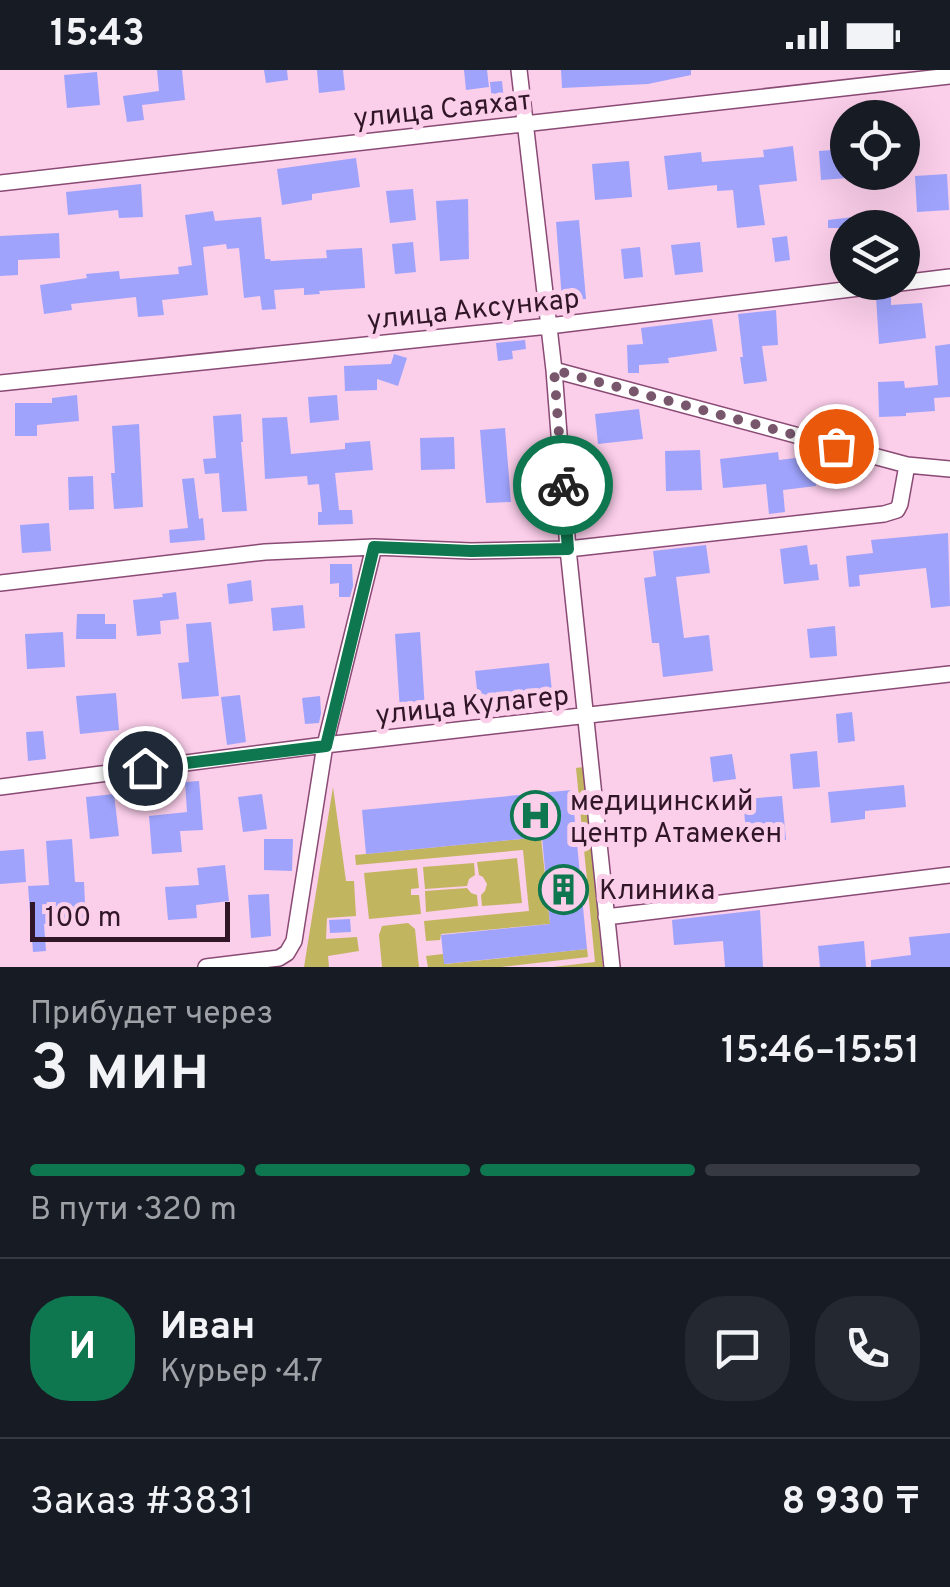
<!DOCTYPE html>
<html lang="ru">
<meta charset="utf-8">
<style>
body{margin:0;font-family:Overpass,sans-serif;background:#242831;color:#f1f3f6;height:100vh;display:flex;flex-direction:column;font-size:38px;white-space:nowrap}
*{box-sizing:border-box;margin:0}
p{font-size:32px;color:#9ea1a6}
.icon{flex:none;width:55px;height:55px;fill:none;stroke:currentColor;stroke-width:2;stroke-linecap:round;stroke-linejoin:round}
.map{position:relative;height:897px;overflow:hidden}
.sheet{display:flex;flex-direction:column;background:#171b24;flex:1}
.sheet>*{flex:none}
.controls{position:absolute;left:830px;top:30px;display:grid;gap:20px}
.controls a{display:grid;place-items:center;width:90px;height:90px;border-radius:50%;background:#171b24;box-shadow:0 10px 40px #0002;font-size:50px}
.scale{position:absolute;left:30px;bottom:25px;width:200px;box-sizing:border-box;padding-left:10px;border:5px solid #311628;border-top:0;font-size:28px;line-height:35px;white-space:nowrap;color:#311628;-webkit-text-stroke:8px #fbceea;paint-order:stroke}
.pin{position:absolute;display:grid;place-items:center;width:85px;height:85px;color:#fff;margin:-42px;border:5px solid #fff;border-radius:50%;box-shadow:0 2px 10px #0007}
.courier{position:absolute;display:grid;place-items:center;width:100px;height:100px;margin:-50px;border:8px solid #0f774f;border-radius:50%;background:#fff;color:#222;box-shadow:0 2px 12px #0007}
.head em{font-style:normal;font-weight:600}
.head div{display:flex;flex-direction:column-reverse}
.head{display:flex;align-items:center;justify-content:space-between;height:170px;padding:0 30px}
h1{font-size:65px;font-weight:600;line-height:75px}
.bar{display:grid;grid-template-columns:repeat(4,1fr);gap:15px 10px;align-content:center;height:120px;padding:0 30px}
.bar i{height:12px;border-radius:8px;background:#363941}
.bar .current{background:#0f774f}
.bar p{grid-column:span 4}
.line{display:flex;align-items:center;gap:25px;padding:0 30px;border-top:2px solid #363941}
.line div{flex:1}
.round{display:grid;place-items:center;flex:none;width:105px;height:105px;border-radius:40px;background:#242831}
.status{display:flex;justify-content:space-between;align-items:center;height:70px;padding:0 50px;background:#171b24;direction:ltr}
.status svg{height:28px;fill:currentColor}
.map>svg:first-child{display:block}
.green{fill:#c2b55f}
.building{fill:#9fa3fc}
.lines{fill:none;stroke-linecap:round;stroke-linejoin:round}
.minor-casing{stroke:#894a74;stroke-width:18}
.minor{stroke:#fff;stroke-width:15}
.done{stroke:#78566c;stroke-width:10;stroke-dasharray:0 18}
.route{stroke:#0f774f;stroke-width:12}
.labels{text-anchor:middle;stroke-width:10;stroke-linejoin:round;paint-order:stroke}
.street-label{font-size:28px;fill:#311628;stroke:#fbceea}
.poi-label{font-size:28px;fill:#311628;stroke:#fbceea;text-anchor:start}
</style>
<div class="status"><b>15:43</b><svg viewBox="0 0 49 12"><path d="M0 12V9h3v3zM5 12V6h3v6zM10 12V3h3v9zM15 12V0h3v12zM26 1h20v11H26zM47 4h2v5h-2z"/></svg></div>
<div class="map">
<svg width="950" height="897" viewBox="0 0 950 897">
<rect width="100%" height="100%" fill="#fbceea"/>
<path class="green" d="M583 697 603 897H553L595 892 576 698Z
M333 717 346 811H354L356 846 327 848 326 869 357 867 359 881 328 886 329 897H304Z
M541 767 550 854 441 864 440 870 426 871 424 851 529 841 523 780 356 795 355 785Z
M517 788 522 833 482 836 481 825 485 821 487 814 483 807 479 805 477 792Z
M474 793 475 805 469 809 467 816 425 819 423 797Z
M417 798 419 818 411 819V825H419L421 844 369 849 364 803Z
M467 818 471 823 477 825 478 836 426 842 425 821Z
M408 853 415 859 419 897H382L379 865 382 856Z
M587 879 588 887 501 897H428L426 886 443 884 445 894Z"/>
<path class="building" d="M157 0H182L185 30 142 35 144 50 127 52 123 26 159 21Z
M264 0H287L288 10 266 13Z
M317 0H343L345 20 319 23Z
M464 0H487L489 17 466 20Z
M561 0H691V5L648 14 562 18Z
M97 2 100 35 67 38 64 5Z
M502 11 504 30 492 31 490 12Z
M793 76 797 111 759 115 765 155 737 158 733 120 717 121V115L668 120 664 86 701 82 702 92 764 87 763 80Z
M846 79 848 108 821 110 819 81Z
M356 88 360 117 312 124V130L282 135 277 99Z
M629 91 632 127 595 130 592 94Z
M947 104 949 140 917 142 915 106Z
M141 114 143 147 119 148 118 140 68 145 66 122Z
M413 119 416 150 390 153 386 121Z
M468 129 469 189 440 191 436 131Z
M213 141 215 151 261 147 265 189H270L271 191 327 188 326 180 362 178 365 218 319 221 320 224 304 225V218L274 220 276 239 262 240 260 226 244 228 239 178 227 179 226 174 203 177 208 225 162 230 164 245 138 247 136 227 71 234 72 240 44 244 40 215 87 208 86 204 119 201 120 209 179 204 178 197 192 195 185 145Z
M862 146 863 158H828V150Z
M579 150 586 229 562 230 556 152Z
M59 163 60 188 18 190V205L0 206V166Z
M787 166 790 190 775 192 772 168Z
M413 172 416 202 395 204 392 174Z
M700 172 703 202 675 205 671 175Z
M640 177 643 207 624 209 621 179Z
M891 226V235L922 233 926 268 879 274 876 227Z
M776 240 778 275 762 276 767 311 744 314 740 287H743L738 244Z
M712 249 717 281 668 288 669 293 639 295V303H628L627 275 643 274 641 258Z
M525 270 526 279 512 281 513 289 498 291 496 273Z
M950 274V327L934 328 935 341 906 343V346L879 347 878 312 904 311 905 318 938 315 935 276Z
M394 284 407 288 398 316 377 309V320L345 321 344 296 391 294Z
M77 325 79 351 37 355V366H15V333H52V328Z
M337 325 339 350 310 353 308 327Z
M639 339 643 369 598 374 595 344Z
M241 344 243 372H241L247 441 222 442 219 403 205 404 203 389 216 388 213 346Z
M287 347 291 384 345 379V373L370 371 373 400 335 403 339 440H352L353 454 318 455V442H322L319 414 308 415 307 406 265 409 262 348Z
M139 354 143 437 114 439 111 403H115L112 356Z
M505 358 511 432 486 433 480 360Z
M454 367 455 399 421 400 420 368Z
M700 380 702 420 666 421 665 381Z
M778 382 779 390 812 386 816 416 783 420 785 442 769 444 766 414 723 418 720 389Z
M93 406 94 439 69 440 68 407Z
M194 408 199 449 203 448 205 470 170 473 169 460 188 458 182 409Z
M49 453 51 481 22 483 20 455Z
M948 463 950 536 931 538 926 498 859 505 860 516 849 517 846 486 873 483 871 470Z
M706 475 710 503 676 507 684 568 709 565 713 601 663 607 659 573H652L644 508 656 506 653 481Z
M807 475 810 495 817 494 819 510 784 514 780 479Z
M330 494H352L353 516 350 527H339V513L330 514Z
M251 510 253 531 229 534 227 514Z
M176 522 179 549 160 551 161 564 137 566 133 530 163 527 162 524Z
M303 535 305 558 273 561 271 538Z
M77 544H105V554H116V569H76Z
M211 552 219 626 182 629 178 593 189 592 186 554Z
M835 556 837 586 810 588 807 559Z
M63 562 65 597 27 599 25 564Z
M420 562 425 640 400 641 395 564Z
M549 593 552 621 478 629 475 601Z
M116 623 119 660 80 664 76 626Z
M240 625 246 672 227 675 221 627Z
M320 626 321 643 319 653 305 654 302 628Z
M852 642 855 671 838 673 836 644Z
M43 661 46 689 28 691 26 662Z
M817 681 820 717 793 719 790 684Z
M732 684 736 709 713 712 710 687Z
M199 711 203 760 180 761 182 782 152 784 149 746 187 742 185 712Z
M904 715 906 737 865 741V749L831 753 828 722Z
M572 720 587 879 444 894 441 865 550 854 542 767 366 784 362 740Z
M114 724 119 766 90 769 86 727Z
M262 724 267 759 243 762 238 727Z
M782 726 786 770 747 774 743 729Z
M72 769 75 812H84L86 853 44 854 46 881 33 882 28 816 49 815 46 771Z
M264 769H293L292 801 264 800Z
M24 779 26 812 0 814V781Z
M225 795 229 831 196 835 197 848 168 850 165 817 199 815 197 798Z
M269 824 271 866 251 868 248 825Z
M760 840 763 897H725L723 871 674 875 672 850Z
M350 849 351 862 330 863 329 850Z
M950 863V897H871V890L911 885 909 867Z
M864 871 866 897H820L818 876Z"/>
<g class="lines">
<defs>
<path id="minor" d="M519 0 554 300 568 479 612 897
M0 113 950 6
M554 300 907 395 950 399
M0 313 549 256 950 207
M0 513 265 482 374 477 471 481 568 479 884 444 897 440 900 434 907 395
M0 717 325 675 950 604
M606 847 950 805
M206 897 279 888 287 883 294 871 325 675 374 477"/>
</defs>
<use href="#minor" class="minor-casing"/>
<use href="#minor" class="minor"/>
</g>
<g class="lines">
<path class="done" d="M563 415 554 300 836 376"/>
<path class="route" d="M145 698 326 676 374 477 471 481 568 479 563 415"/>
</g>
<defs>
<symbol id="hospital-ring" viewBox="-11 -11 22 22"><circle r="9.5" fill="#fbceea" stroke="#0f774f" stroke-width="1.5"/><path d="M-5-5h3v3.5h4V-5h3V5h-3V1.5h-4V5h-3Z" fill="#0f774f"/></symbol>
<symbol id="building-ring" viewBox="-11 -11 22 22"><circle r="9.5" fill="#fbceea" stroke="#0f774f" stroke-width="1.5"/><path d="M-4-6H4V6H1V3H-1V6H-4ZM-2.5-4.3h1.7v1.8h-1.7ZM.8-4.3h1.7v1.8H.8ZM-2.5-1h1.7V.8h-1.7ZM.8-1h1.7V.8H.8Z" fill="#0f774f"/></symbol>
</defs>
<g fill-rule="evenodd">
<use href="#hospital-ring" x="508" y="718" width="55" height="55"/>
<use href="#building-ring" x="536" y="792" width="55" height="55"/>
</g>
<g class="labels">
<g class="street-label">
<text transform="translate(442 38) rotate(-6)" y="10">улица Саяхат</text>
<text transform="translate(473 238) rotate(-6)" y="10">улица Аксункар</text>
<text transform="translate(472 634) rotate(-6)" y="10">улица Кулагер</text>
</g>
<g class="poi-label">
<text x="570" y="740">медицинский<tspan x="570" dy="32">центр Атамекен</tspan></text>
<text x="599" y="829">Клиника</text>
</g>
</g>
</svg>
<div class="controls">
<a><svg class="icon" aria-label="locate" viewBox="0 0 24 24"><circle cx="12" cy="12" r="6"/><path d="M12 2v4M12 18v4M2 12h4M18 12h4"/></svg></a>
<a><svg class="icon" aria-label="layers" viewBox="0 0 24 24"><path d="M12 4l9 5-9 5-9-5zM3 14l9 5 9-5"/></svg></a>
</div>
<div class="scale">100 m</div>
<div class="pin" style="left:836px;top:376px;background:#ea580c"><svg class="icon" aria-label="bag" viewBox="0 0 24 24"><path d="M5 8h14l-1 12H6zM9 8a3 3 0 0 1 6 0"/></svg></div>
<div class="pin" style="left:145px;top:698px;background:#1f2937"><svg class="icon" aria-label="home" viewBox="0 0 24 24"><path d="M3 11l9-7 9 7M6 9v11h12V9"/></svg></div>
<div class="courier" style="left:563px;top:415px"><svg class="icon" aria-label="bike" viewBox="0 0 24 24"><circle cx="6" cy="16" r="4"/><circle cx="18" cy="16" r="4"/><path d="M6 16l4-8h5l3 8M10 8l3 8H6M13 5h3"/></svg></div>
</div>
<section class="sheet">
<div class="head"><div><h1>3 мин</h1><p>Прибудет через</p></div><em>15:46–15:51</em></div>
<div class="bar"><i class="current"></i><i class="current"></i><i class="current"></i><i></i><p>В пути · 320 m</p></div>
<div class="line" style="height:180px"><b class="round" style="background:#0f774f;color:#fff">И</b><div><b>Иван</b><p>Курьер · 4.7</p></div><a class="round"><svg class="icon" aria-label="chat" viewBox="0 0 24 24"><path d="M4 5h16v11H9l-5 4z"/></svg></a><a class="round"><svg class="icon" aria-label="phone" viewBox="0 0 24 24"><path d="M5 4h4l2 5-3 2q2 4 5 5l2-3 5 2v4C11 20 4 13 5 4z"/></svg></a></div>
<div class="line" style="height:130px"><div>Заказ #3831</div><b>8 930 ₸</b></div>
</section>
